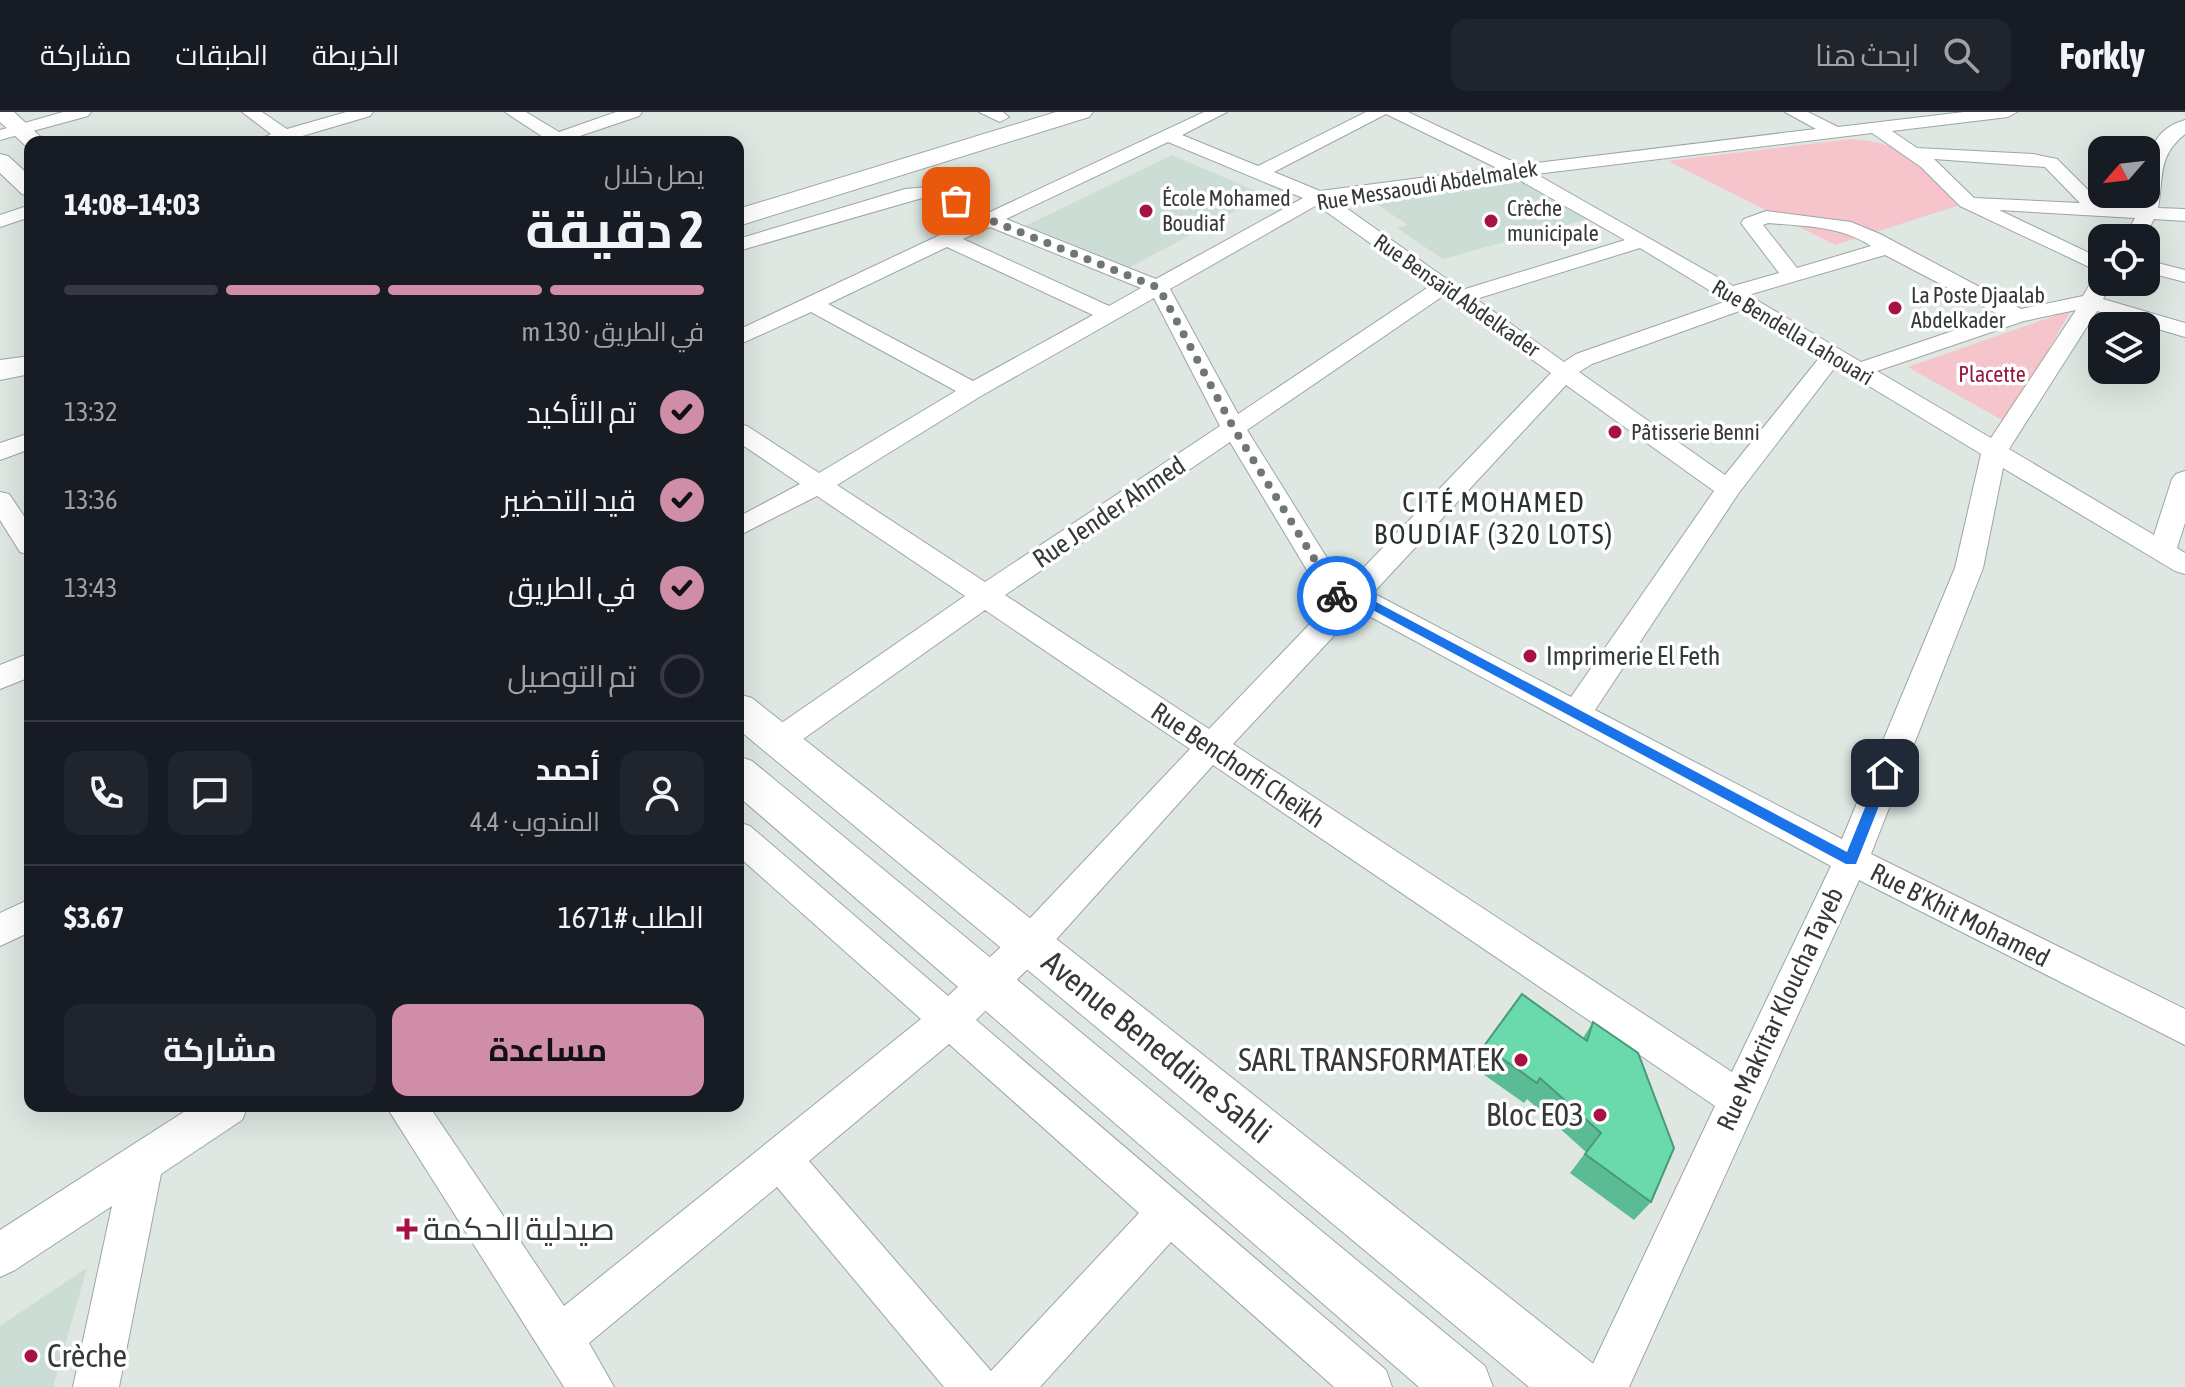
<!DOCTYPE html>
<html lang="ar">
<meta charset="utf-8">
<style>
body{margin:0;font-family:"Asap Condensed",Cairo,sans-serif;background:#20242c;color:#f1f3f6;direction:rtl;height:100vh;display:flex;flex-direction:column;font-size:30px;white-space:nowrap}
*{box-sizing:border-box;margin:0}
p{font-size:26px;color:#9ea1a6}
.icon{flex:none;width:44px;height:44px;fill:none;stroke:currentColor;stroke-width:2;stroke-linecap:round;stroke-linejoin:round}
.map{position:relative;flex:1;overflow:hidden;direction:ltr}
.side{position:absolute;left:24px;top:24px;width:720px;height:976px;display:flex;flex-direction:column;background:#171b24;border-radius:16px;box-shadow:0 8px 32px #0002;direction:rtl}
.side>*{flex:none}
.needle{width:52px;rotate:242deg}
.tools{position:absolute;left:2088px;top:24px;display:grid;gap:16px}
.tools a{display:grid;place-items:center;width:72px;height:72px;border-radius:16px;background:#171b24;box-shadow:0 8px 32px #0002;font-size:40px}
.pin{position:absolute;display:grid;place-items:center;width:68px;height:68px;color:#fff;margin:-34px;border-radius:16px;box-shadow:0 4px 12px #0006}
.courier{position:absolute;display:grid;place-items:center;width:80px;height:80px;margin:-40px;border:6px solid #1a73e8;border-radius:50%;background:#fff;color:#222;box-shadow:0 2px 10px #0007}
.summary em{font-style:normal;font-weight:700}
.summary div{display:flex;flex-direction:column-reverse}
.summary{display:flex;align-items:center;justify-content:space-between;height:136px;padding:0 40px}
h1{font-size:52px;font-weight:700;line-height:60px}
.bar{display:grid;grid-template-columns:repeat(4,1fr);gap:12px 8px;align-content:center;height:96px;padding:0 40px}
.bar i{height:10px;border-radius:6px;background:#363941}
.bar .current{background:#d08da7}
.bar p{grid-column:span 4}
.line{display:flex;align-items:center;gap:20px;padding:0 40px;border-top:2px solid #363941}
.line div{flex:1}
.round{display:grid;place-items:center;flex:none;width:84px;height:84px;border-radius:16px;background:#20242c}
ol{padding:0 40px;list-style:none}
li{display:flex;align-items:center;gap:24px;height:88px}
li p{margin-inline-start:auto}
li .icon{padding:8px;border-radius:50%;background:#d08da7;color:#111;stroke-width:4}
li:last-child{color:#9ea1a6}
li i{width:44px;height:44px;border:4px solid #363941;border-radius:50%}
.cta{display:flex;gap:16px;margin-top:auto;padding:16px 40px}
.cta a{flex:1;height:92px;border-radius:16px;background:#d08da7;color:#111;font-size:32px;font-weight:700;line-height:92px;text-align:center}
.cta a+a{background:#20242c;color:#f1f3f6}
header{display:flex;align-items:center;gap:48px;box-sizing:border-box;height:112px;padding:0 40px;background:#171b24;border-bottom:2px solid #363941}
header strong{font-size:38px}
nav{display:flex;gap:44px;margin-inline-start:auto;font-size:28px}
.search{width:560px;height:72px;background:#20242c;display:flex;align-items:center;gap:20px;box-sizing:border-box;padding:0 28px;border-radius:16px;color:#9ea1a6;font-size:30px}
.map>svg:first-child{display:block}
.built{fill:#ccddd5}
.green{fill:#f6c5cc}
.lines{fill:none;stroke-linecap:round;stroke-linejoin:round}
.minor-casing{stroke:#9da6a2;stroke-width:2}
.tertiary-casing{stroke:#9da6a2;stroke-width:2}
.primary-casing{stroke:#9da6a2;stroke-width:2}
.minor{fill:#fff;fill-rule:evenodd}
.tertiary{fill:#fff;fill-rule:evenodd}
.primary{fill:#fff;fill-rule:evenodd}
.wall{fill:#5bbb94}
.building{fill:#6adaac;stroke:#4a9978;stroke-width:2}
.route{fill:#1a73e8}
.done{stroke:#707673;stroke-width:8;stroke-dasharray:0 14.4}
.poi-dot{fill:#a71146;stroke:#fff;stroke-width:3}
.labels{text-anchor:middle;stroke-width:7;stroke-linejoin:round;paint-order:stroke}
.far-street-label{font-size:22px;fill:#353937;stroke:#fff}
.far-poi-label{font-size:22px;fill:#353937;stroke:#fff;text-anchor:start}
.far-park-label{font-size:22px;fill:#931c40;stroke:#fff}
.street-label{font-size:26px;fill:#353937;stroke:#fff}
.poi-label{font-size:26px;fill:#353937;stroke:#fff;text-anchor:start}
.neighbourhood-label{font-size:28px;letter-spacing:2px;fill:#2a322e;stroke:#fff}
.near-street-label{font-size:32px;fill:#353937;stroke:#fff}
.near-poi-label{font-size:32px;fill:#353937;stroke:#fff;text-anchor:end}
</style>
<header>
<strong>Forkly</strong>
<div class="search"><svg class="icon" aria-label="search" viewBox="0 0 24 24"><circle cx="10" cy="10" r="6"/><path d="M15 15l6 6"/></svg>ابحث هنا</div>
<nav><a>الخريطة</a><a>الطبقات</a><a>مشاركة</a></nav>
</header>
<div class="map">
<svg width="2185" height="1275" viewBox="0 0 2185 1275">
<rect width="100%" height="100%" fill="#dee7e2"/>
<path class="built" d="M1172 43 1265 83 1125 158 1023 115Z
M1528 67 1595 105 1443 147 1397 116 1408 113 1372 89Z
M87 1156 53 1275H0V1214Z"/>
<path class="green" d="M1851 27C1912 32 1919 51 1960 93L1835 133 1668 49Z
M2071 198 2007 311 1908 255Z"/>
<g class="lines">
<defs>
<path id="minor" d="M63 0H91L88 4 0 28V18Z
M242 0H262L287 17 346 0H373L370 4 299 25 303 30H255L271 22Z
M505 0H526L559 20 616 0H642L639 4 571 27 573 30H537L543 25Z
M979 0H1003L1009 5 1000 10Z
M1204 0H1227L1182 23 1258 54 1366 0H1408L1520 53 1816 17 1785 0H1808L1838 15 1964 0H2017L2008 5 1892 19 1917 36 2033 42 2057 47 2102 92 2138 94 2141 82H2146C2146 51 2148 18 2185 8V22C2157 45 2164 63 2158 96L2185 97V109L2154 107 2144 126H2124L2135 106 1999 98 2102 147V161L1960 94 1921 55 1872 21 1536 62 1733 174 1779 161 1741 111 1744 107 1766 99 1851 110 1880 122 2021 197 2083 184 2095 164 2102 162V170H2112L2103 187 2185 211V225L2097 199 2009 337 2154 423 2172 367 2176 362 2185 359V411L2177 436 2185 441V462L2175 459 2003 356 1983 456 1871 742 2185 897V933L1859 768 1629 1275H1582L1715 994 1213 653 1043 842 976 908 1386 1258 1392 1275H1334L1171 1130 1040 1275H944L777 1075 589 1231 614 1275H564L386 994H429L564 1194 921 907 738 744V710L750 714 948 884 1017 820 1190 637 985 498 789 637 778 641 767 637 762 629 767 621 965 484 817 384 738 424V405L800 372 738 330V312L747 314 819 361 956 279 811 200 738 233V218L974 107 929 84 738 139V127L905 77 939 74 990 100ZM1386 2 1497 56 1320 79 1274 60ZM1168 30 1303 86 1156 167 1006 107ZM1934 47 2045 55 2080 91 1974 86ZM1514 65 1625 128 1462 178 1335 88ZM1317 93 1430 174 1238 302 1170 177ZM1768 111C1804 114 1841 114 1871 134L1797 156 1763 113ZM990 115 1141 176 1109 194 963 127ZM947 135 1093 203 973 269 828 192ZM1640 136 1727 189 1576 242 1564 250 1476 187ZM1885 143 2000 203 1861 250 1748 183ZM1443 184 1551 261 1345 475 1247 318ZM1154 186 1220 314 985 470 837 373 981 284ZM1742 198 1820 245 1725 363 1579 260 1592 252ZM2076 198 1991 326 1877 259 2024 209ZM1836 254 1981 342 1955 456 1842 727 1595 598 1738 382ZM1566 273 1714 379 1571 585 1373 481ZM1230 330 1328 493 1209 617 1005 483ZM1358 498 1831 754 1732 960 1233 632ZM949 932 1139 1101 991 1259 809 1049Z
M30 93V105L0 115V103Z
M2146 148 2185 158V170L2146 160Z
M30 321V337L0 348V331Z
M0 380 9 382 30 413V443L20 440 0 408Z
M30 541V565L0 577V553Z
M30 787V820L0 834V801Z
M193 994H248L242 1008 161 1062 119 1275H73L112 1094 15 1158 0 1165V1118Z"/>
<path id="tertiary" d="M0 0H14L46 30H30V35H27L0 10Z
M0 42 8 44 30 64V84L22 82 0 61Z
M738 582 752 586 1596 1254 1604 1275H1529L738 617Z
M738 644 752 649 1485 1254 1493 1275H1419L738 684Z"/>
<path id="primary" d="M1056 0H1093L1089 5 738 114V97Z
M30 244V262L0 268V248Z"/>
</defs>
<use href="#minor" class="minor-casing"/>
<use href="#tertiary" class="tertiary-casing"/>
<use href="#primary" class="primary-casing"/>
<use href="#minor" class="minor"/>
<use href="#tertiary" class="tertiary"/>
<use href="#primary" class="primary"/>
</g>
<path class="wall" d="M1593 910 1651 1090 1634 1108 1570 1061 1586 1040 1527 987 1524 991 1473 955 1484 934 1583 926Z"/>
<path class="building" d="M1522 882 1587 929 1593 910 1638 941 1674 1036 1651 1090 1585 1042 1601 1021 1540 966 1537 971 1484 934Z"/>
<path class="route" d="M1337 480 1345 488 1351 481H1359L1847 740 1879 661 1885 656 1890 658 1892 661 1856 752H1846L1356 489 1348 499H1340L1331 484Z"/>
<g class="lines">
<path class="done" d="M956 89 990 108 1159 176 1233 315 1337 484"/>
</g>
<g class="poi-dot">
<circle cx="1146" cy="99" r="8"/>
<circle cx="1491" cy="109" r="8"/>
<circle cx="1895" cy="196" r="8"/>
<circle cx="1615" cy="320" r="8"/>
<circle cx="1530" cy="544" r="8"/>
<circle cx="1521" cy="948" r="8"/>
<circle cx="1600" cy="1003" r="8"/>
<path d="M403 1105h8v8h8v8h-8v8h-8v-8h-8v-8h8z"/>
<circle cx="31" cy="1244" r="8"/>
</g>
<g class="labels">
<g class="far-street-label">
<text transform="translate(1427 73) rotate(-9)" y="8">Rue Messaoudi Abdelmalek</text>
<text transform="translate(1457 183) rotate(35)" y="8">Rue Bensaïd Abdelkader</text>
<text transform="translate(1793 220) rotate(31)" y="8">Rue Bendella Lahouari</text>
</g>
<g class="far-poi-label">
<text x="1162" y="94">École Mohamed<tspan x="1162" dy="25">Boudiaf</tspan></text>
<text x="1507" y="104">Crèche<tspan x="1507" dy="25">municipale</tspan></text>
<text x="1911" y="191">La Poste Djaalab<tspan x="1911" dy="25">Abdelkader</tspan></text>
<text x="1631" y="328">Pâtisserie Benni</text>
</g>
<g class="far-park-label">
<text x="1992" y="270">Placette</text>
</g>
<g class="street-label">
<text transform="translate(1109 400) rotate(-34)" y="9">Rue Jender Ahmed</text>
<text transform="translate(1238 653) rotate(34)" y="9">Rue Benchorfi Cheïkh</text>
<text transform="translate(1960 803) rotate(27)" y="9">Rue B'Khit Mohamed</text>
<text transform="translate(1780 897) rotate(-65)" y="9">Rue Makritar Kloucha Tayeb</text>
</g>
<g class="poi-label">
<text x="1546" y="553">Imprimerie El Feth</text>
</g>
<g class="neighbourhood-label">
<text x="1494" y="400">CITÉ MOHAMED<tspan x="1494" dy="32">BOUDIAF (320 LOTS)</tspan></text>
</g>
<g class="near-street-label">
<text transform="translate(1157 935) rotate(39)" y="11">Avenue Beneddine Sahli</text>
</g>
<g class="near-poi-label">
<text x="1505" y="959">SARL TRANSFORMATEK</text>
<text x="1584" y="1014">Bloc E03</text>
<text x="423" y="1128" text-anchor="start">صيدلية الحكمة</text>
<text x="47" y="1255" text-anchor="start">Crèche</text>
</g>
</g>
</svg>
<div class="tools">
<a><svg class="needle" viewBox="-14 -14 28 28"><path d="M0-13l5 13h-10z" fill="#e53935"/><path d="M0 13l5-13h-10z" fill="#9ea1a6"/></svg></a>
<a><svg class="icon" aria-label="locate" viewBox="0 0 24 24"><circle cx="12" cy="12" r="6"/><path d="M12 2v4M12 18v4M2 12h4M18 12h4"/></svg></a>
<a><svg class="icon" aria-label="layers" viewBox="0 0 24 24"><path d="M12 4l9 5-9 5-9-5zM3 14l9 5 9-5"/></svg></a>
</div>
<div class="pin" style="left:956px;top:89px;background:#ea580c"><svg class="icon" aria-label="bag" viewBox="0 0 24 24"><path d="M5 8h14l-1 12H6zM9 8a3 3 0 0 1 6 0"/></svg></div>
<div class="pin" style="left:1885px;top:661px;background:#1f2937"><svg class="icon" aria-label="home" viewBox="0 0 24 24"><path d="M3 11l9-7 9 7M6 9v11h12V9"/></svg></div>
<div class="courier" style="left:1337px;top:484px"><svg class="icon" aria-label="bike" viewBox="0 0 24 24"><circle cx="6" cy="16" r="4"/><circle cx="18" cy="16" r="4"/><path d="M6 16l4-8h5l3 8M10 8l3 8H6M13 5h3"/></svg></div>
<section class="side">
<div class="summary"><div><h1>2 دقيقة</h1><p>يصل خلال</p></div><em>14:03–14:08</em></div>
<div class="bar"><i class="current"></i><i class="current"></i><i class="current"></i><i></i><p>في الطريق · 130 m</p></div>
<ol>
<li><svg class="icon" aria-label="check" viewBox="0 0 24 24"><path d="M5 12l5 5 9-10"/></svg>تم التأكيد<p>13:32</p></li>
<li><svg class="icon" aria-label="check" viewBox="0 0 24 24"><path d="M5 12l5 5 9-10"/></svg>قيد التحضير<p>13:36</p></li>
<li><svg class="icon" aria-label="check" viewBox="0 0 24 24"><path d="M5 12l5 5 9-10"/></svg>في الطريق<p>13:43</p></li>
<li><i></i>تم التوصيل</li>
</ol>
<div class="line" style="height:144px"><a class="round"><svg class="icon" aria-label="person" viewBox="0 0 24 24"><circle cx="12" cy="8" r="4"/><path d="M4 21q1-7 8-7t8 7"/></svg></a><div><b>أحمد</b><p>المندوب · 4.4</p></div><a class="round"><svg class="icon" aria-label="chat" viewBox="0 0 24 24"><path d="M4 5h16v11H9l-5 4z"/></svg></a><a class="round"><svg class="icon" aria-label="phone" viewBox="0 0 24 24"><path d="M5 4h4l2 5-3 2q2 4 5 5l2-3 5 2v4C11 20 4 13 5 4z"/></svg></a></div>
<div class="line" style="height:104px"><div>الطلب #1671</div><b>$3.67</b></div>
<div class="cta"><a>مساعدة</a><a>مشاركة</a></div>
</section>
</div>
